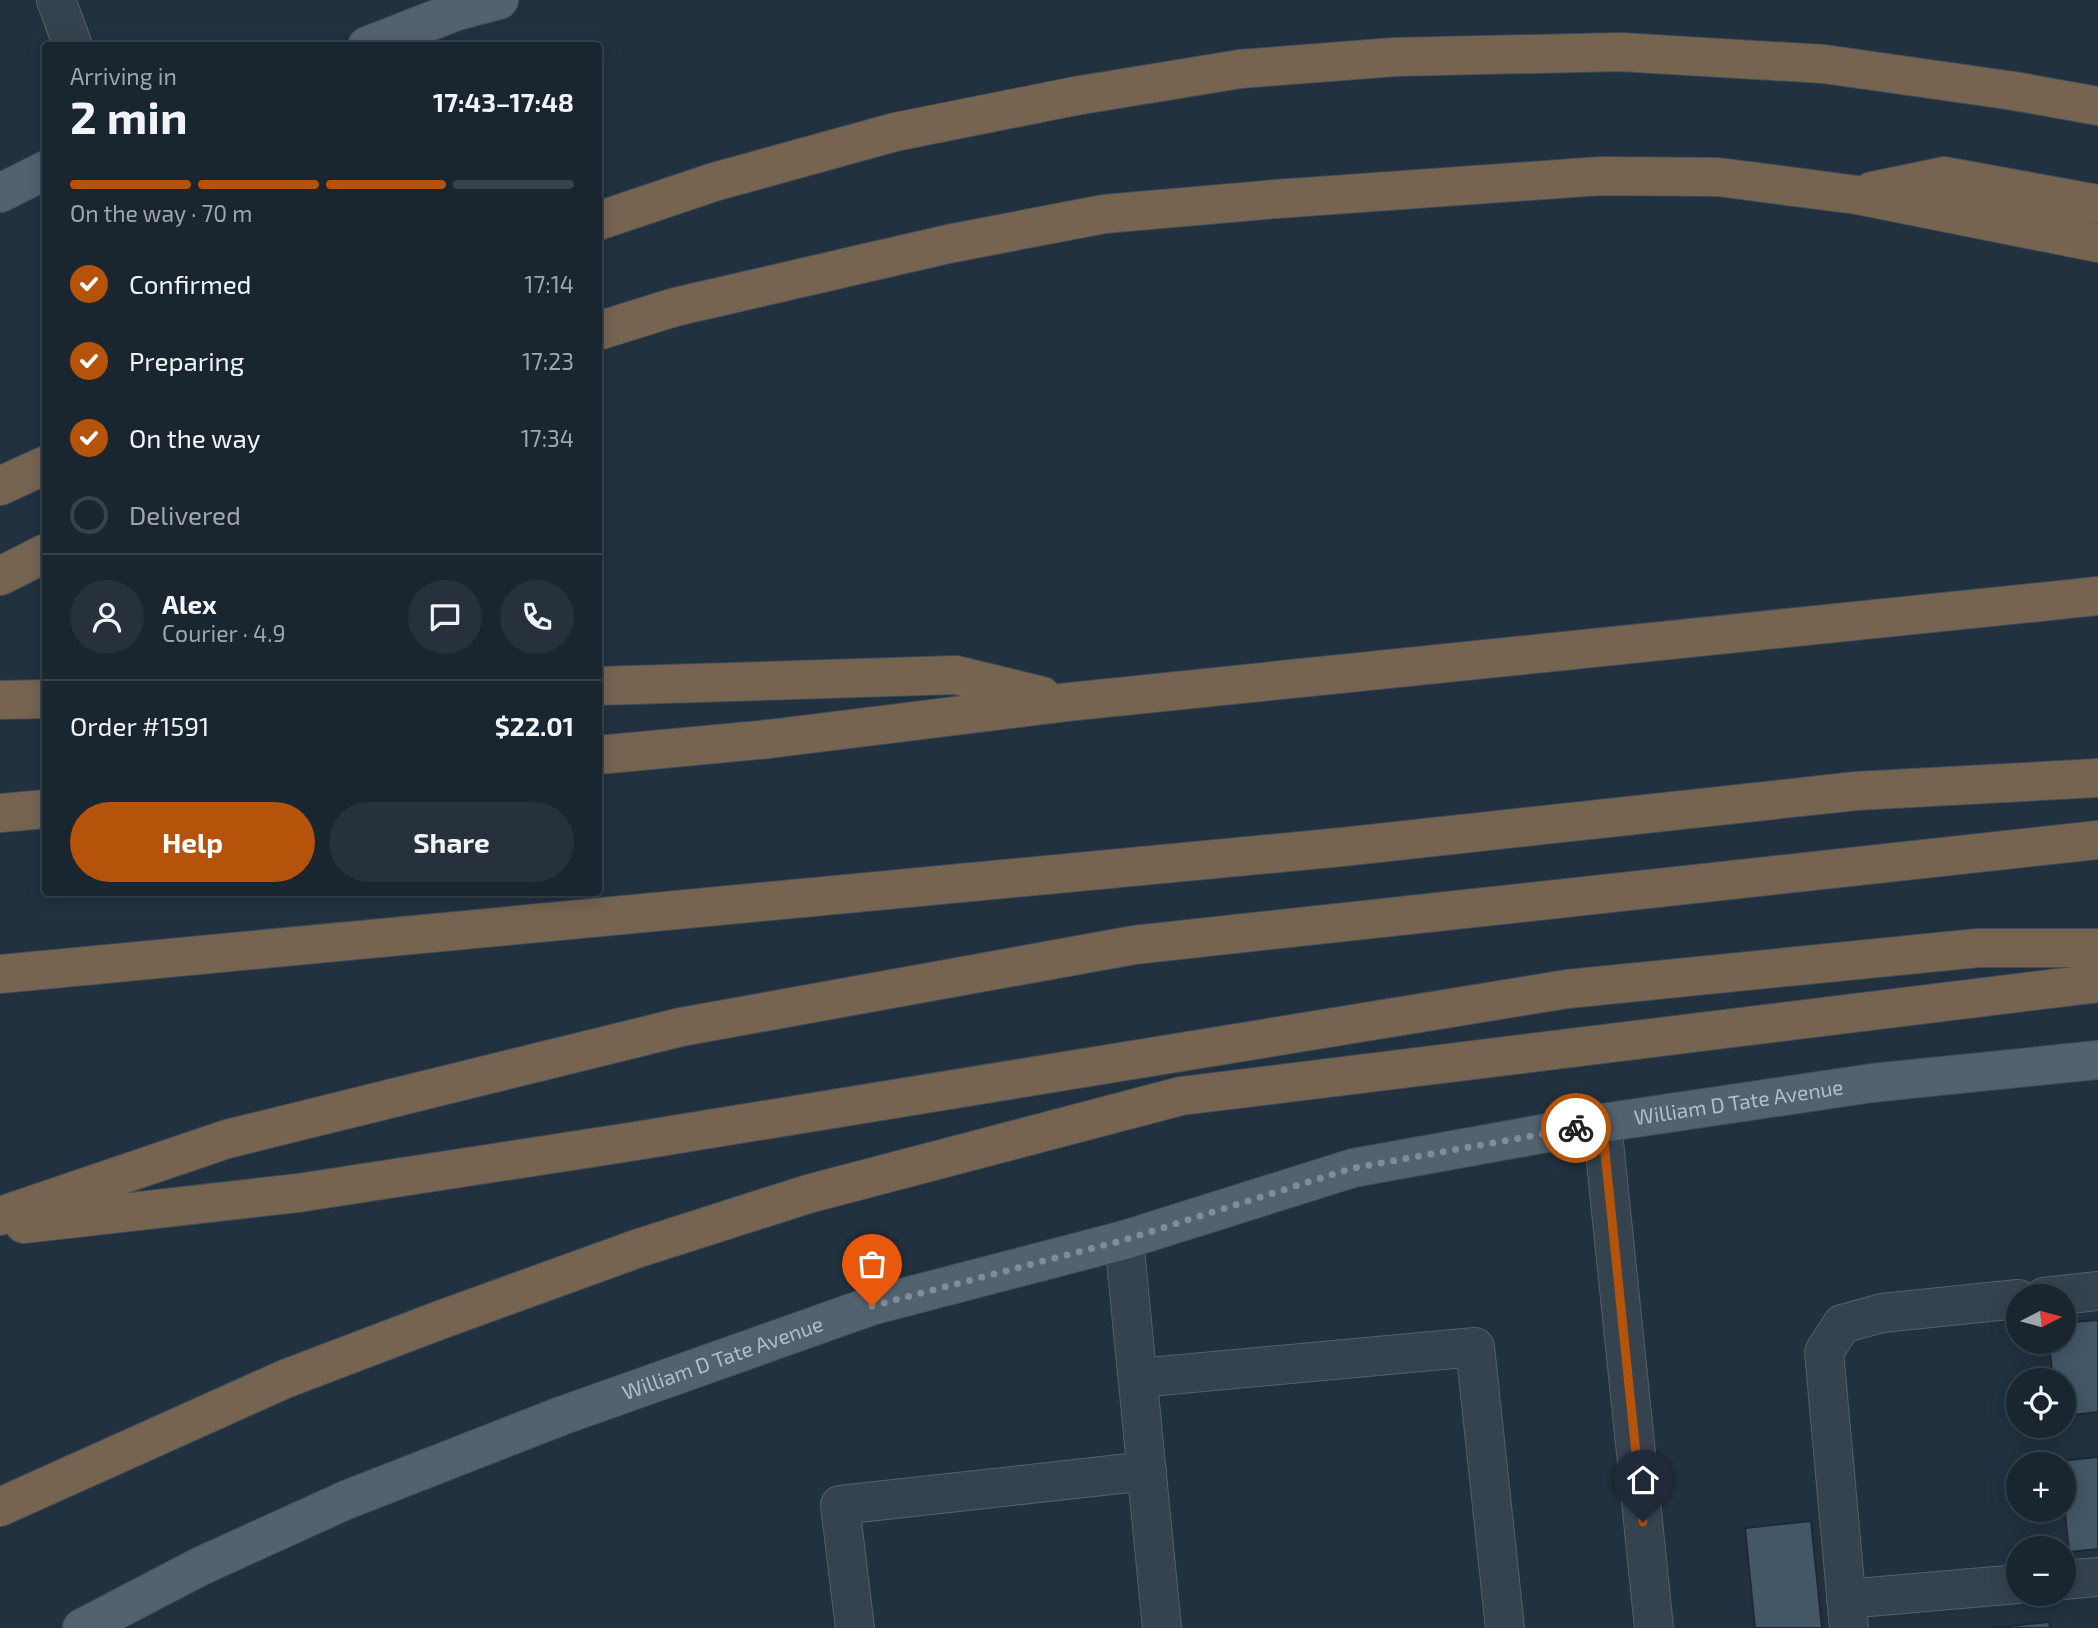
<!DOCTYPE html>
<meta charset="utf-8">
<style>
body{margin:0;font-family:"Exo 2",sans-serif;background:#26313b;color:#f1f3f6;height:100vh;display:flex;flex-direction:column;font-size:26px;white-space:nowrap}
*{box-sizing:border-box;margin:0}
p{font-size:23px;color:#9fa5aa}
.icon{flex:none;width:38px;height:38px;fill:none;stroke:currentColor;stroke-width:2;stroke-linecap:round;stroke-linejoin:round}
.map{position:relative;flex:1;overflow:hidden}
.sheet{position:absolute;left:42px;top:42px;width:560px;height:854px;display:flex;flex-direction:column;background:#19252f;border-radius:7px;box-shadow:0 4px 18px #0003,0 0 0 2px #37424b}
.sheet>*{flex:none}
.needle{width:46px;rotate:84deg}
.controls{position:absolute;left:2006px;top:1284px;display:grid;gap:14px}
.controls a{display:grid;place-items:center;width:70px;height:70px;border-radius:50%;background:#19252f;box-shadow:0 4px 18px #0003,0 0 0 2px #37424b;font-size:35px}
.pin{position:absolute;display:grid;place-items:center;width:60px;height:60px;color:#fff;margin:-72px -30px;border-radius:50% 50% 50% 0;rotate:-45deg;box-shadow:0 0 7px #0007}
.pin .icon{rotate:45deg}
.courier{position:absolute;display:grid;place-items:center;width:70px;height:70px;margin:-35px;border:5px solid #b45309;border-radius:50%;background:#fff;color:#222;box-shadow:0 2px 9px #0007}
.overview em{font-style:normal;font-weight:700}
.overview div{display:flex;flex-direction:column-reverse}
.overview{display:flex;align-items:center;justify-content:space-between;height:119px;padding:0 28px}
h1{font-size:46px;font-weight:700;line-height:52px}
.bar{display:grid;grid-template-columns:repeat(4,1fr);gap:10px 7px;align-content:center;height:84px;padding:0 28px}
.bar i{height:9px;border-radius:5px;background:#37424b}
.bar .current{background:#b45309}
.bar p{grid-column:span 4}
.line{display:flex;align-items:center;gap:18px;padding:0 28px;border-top:2px solid #37424b}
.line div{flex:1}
.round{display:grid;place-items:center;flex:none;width:74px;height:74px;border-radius:37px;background:#26313b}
ol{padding:0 28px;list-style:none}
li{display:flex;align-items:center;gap:21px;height:77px}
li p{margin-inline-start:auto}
li .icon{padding:7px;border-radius:50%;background:#b45309;color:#fff;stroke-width:4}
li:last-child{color:#9fa5aa}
li i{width:38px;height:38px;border:4px solid #37424b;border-radius:50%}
.button{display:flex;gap:14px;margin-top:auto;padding:14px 28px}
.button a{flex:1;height:80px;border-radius:42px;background:#b45309;color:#fff;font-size:28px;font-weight:700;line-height:80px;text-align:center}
.button a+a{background:#26313b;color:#f1f3f6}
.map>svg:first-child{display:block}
.building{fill:#445766;stroke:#1c2a36;stroke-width:2}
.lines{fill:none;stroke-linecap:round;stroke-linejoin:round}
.minor-casing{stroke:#53606d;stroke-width:40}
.major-casing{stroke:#3e4c58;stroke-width:40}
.highway-casing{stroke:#404d5a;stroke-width:40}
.minor{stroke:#35434f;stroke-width:38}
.major{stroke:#53626f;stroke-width:38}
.highway{stroke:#766451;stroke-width:38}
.done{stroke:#7f8c99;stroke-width:7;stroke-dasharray:0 12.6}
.route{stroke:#b45309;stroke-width:9}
.labels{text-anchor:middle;stroke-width:6;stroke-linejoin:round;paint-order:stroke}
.street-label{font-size:21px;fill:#b1bdca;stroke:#1a2834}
</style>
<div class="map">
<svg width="2098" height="1628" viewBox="0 0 2098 1628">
<rect width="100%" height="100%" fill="#21313f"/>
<path class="building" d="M2098 1320V1412L2063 1416V1381H2053L2049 1342H2063V1323Z
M2098 1457V1549L2069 1552 2063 1494V1465H2060V1461Z
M1811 1521 1822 1628H1755L1745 1528Z
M2049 1622 2050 1628H1992Z"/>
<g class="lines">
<defs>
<path id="minor" d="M56 0 73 46
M1602 1123 1654 1628
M1124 1240 1162 1628
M2044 1297 2098 1291
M1138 1378 1475 1347 1505 1628
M2063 1580 2098 1577
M1846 1599 2018 1584
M855 1628 840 1505 1147 1471
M1849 1628 1824 1352 1842 1324 1882 1313 2018 1299"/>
<g id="major">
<path d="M367 46 454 12 499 0"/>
<path d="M0 193 46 170"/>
<path id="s1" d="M82 1628 201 1566 346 1500 561 1416 871 1306 1124 1240 1353 1168 1602 1123 1872 1083 2098 1060"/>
</g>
<path id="highway" d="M1872 191 1944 176 2098 204
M598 221 714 182 895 132 1075 96 1240 69 1395 57 1620 52 1824 64 2014 91 2098 106
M598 331 675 307 948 244 1104 214 1276 199 1601 176 1718 177 1857 195 2098 243
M0 486 46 465
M0 576 46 553
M598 686 956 675 1042 696
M0 700 46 699
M598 755 769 739 1068 702 2098 596
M0 813 46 809
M0 974 1342 847 1856 791 2098 778
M0 1216 227 1139 681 1027 1134 945 2098 840
M24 1224 298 1193 636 1141 1567 989 1978 948H2098
M0 1507 285 1379 440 1320 636 1249 808 1194 1181 1096 2098 983"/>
</defs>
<use href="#minor" class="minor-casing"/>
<use href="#major" class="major-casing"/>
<use href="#highway" class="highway-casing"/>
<use href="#minor" class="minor"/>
<use href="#major" class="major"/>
<use href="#highway" class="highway"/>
</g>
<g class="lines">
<path class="done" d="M872 1306 1124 1240 1353 1168 1576 1128"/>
<path class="route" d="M1576 1128 1602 1123 1643 1522"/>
</g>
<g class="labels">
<g class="street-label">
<text dy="7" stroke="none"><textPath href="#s1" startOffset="1746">William D Tate Avenue</textPath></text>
<text dy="7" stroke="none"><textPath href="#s1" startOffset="696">William D Tate Avenue</textPath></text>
</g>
</g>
</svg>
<div class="controls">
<a><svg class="needle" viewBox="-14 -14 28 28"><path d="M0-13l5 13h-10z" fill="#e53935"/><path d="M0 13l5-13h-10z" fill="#9fa5aa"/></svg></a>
<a><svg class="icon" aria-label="locate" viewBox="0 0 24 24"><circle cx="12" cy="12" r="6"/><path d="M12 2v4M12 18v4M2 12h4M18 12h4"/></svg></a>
<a>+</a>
<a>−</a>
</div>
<div class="pin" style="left:872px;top:1306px;background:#ea580c"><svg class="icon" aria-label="bag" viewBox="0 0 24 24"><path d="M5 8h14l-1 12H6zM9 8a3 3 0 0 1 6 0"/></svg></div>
<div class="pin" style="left:1643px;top:1522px;background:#1f2937"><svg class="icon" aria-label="home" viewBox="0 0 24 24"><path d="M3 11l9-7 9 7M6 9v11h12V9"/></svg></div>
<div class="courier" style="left:1576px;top:1128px"><svg class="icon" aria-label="bike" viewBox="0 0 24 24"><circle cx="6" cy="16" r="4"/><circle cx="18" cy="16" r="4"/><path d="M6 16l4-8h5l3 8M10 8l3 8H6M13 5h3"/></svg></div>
<section class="sheet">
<div class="overview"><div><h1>2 min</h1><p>Arriving in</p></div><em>17:43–17:48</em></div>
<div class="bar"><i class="current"></i><i class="current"></i><i class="current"></i><i></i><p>On the way · 70 m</p></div>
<ol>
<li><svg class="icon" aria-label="check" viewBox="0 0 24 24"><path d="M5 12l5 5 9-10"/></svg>Confirmed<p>17:14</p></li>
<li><svg class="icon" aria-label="check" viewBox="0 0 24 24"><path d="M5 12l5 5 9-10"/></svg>Preparing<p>17:23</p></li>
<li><svg class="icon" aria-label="check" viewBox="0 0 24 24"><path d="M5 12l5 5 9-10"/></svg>On the way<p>17:34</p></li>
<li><i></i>Delivered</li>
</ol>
<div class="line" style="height:126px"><a class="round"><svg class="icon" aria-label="person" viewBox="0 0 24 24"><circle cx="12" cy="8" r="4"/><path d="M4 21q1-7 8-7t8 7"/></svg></a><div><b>Alex</b><p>Courier · 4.9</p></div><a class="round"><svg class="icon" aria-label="chat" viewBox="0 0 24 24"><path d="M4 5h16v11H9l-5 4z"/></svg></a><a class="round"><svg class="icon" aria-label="phone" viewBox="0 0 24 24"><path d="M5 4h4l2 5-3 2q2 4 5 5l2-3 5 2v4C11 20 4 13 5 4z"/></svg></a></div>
<div class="line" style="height:91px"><div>Order #1591</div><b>$22.01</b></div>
<div class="button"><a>Help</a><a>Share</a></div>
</section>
</div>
